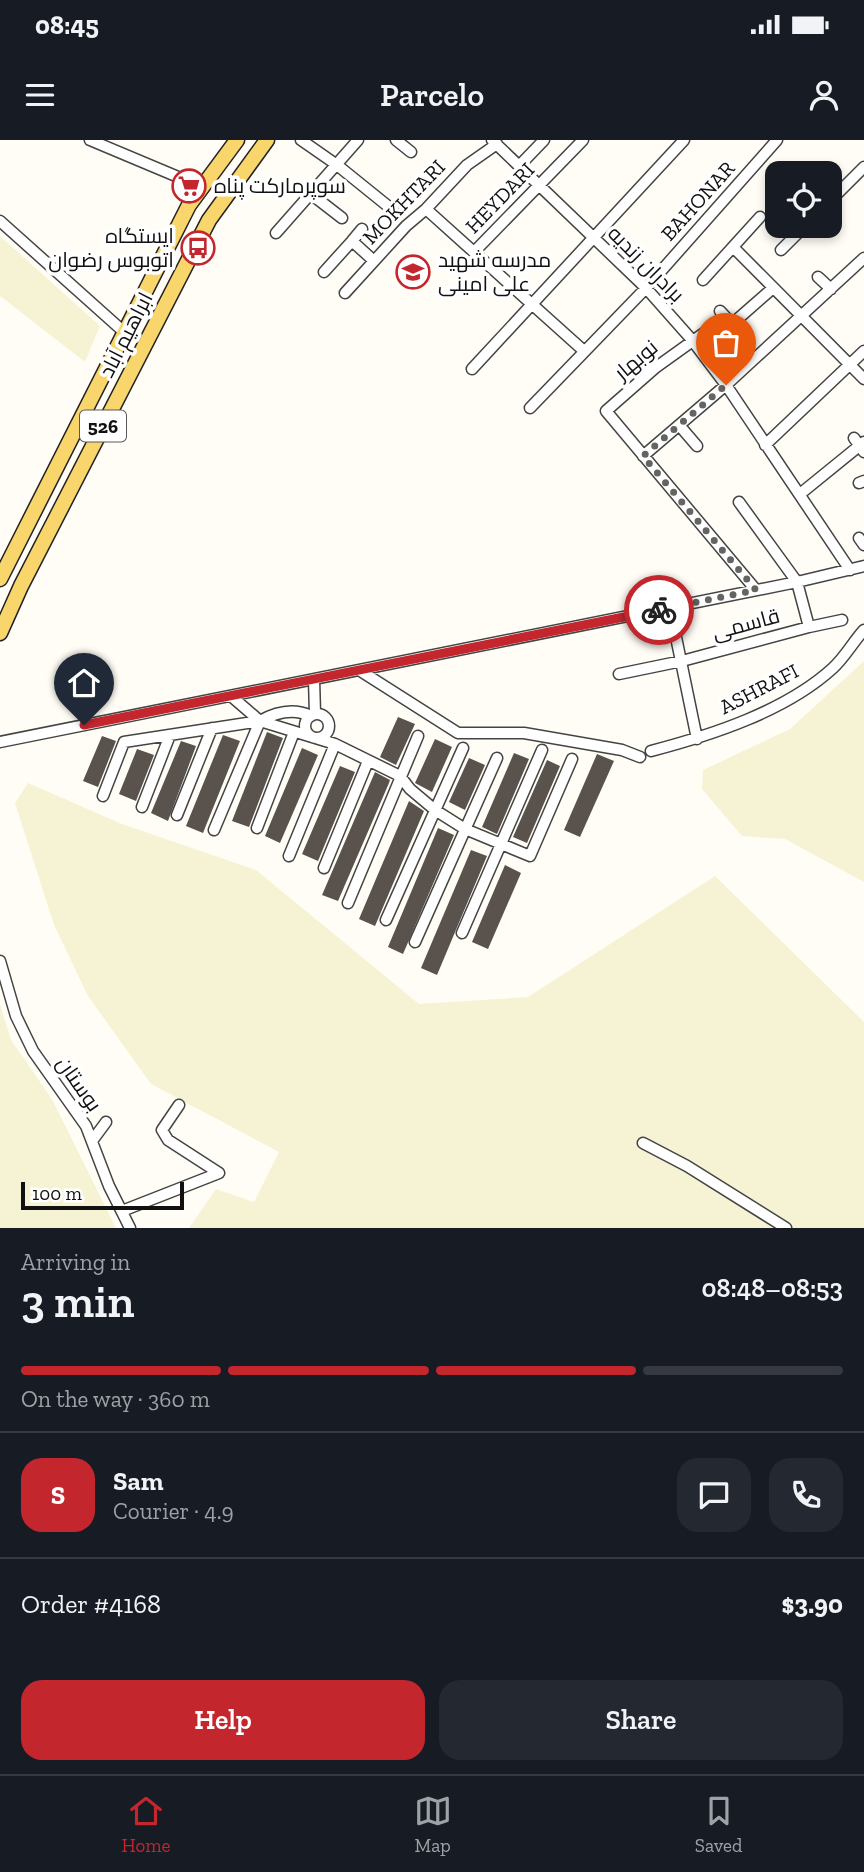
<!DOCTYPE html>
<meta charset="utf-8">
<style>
body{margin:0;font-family:"Zilla Slab",Cairo,serif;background:#242831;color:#f1f3f6;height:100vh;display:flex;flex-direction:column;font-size:26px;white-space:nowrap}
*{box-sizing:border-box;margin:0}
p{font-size:23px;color:#9ea1a6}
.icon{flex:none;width:38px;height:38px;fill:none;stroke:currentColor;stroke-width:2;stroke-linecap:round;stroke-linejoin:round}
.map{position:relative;height:1088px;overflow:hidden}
.drawer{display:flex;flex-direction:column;background:#171b24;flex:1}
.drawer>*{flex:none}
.buttons{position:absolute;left:765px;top:21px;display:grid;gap:14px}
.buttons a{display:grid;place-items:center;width:77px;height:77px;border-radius:14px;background:#171b24;box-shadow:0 4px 10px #0003;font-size:35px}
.scale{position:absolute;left:21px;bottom:18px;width:163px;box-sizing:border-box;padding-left:7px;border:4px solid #111;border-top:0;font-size:19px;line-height:24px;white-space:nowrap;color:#111;-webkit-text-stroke:5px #fff;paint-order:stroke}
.pin{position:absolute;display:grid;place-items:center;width:60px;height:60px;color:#fff;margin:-72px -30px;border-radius:50% 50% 50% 0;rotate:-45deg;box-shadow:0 0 7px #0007}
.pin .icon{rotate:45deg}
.courier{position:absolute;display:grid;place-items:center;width:70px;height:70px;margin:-35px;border:5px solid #c4262e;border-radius:50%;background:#fff;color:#222;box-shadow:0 2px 9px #0007}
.overview em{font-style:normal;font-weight:600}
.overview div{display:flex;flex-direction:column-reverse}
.overview{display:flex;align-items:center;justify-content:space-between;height:119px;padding:0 21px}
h1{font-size:46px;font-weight:600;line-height:52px}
.bar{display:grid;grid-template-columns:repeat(4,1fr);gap:10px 7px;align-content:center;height:84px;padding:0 21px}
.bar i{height:9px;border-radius:5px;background:#363941}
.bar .current{background:#c4262e}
.bar p{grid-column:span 4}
.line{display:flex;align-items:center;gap:18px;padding:0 21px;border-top:2px solid #363941}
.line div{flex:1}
.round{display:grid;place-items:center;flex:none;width:74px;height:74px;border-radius:21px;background:#242831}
.cta{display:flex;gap:14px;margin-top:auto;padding:14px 21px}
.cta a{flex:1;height:80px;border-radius:21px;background:#c4262e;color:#fff;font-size:28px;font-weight:600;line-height:80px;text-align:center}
.cta a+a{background:#242831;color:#f1f3f6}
.status{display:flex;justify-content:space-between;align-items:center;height:49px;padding:0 35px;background:#171b24;direction:ltr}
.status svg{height:19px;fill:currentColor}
header{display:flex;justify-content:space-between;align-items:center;height:91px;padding:0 21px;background:#171b24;font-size:32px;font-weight:600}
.dock{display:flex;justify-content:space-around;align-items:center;height:98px;border-top:2px solid #363941;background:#171b24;font-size:19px;color:#9ea1a6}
.dock a{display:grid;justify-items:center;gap:4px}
.dock .current{color:#c4262e}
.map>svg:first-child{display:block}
.farmland{fill:#f6f3d4}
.building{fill:#5a524d}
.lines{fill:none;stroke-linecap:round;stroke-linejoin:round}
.minor-casing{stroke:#444;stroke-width:13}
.major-casing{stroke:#222;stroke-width:17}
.minor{stroke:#fff;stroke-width:10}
.major{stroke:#f9d66b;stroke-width:14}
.done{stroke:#646461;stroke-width:7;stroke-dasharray:0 12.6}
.route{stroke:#c4262e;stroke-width:9}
.labels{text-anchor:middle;stroke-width:7;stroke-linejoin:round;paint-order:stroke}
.shield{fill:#fff;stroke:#585858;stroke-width:2}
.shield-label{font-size:19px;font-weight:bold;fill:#111}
.poi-label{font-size:21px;fill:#111;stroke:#fff;text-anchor:start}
.street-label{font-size:21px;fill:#111;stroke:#fff}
</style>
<div class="status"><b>08:45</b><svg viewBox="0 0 49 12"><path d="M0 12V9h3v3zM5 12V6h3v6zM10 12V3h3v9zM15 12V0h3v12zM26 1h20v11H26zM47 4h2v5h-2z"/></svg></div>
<header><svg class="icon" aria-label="menu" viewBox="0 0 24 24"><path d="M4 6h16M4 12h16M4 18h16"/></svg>Parcelo<svg class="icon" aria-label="person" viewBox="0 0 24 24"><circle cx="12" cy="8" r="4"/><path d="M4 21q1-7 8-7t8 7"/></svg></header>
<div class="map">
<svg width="864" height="1088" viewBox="0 0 864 1088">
<rect width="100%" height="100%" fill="#fffdf5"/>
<path class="farmland" d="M0 96 100 186 85 222 0 156Z
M864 521V742L785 699 742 696 702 649 703 630 790 589Z
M28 643 122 684 256 730 419 864 528 857 715 736 864 882V1088H189L216 1049 254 1062 279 1012 151 944 88 856 54 785 15 663Z
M0 864 11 900 52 959 116 1088H0Z"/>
<path class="building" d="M398 577 415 584 396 625 380 617Z
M267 592 283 598 249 687 232 681Z
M223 595 240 601 203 693 186 686Z
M102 596 116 601 98 647 83 641Z
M435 599 452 607 432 652 415 643Z
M181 601 196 606 168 681 151 673Z
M302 608 318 615 280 703 265 696Z
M137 609 154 615 136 661 119 654Z
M514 613 529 619 497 694 482 687Z
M597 614 614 621 580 697 564 690Z
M469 618 485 625 465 670 449 662Z
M547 620 560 626 527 703 513 697Z
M340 626 355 632 318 721 302 714Z
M375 632 390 640 389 643 338 761 322 755Z
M409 661 424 671 375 786 359 779Z
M438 688 454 695 403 814 388 807Z
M471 710 487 716 437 835 421 828Z
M505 725 521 733 488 809 472 802Z"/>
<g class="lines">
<defs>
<path id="minor" d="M90 0 202 47
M301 0 337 25 394 71
M396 0 411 12
M492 0 646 148 692 200 726 245 850 430
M520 25 544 0
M311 54 342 78
M830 61 864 27
M426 69 584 211
M0 81 124 192
M276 93 358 0
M352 101 362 89
M733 107 864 239
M781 110 805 86
M474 112 583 0
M324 132 352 101 374 121
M818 137 831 149
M703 140 760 77
M345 153 406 86 426 69 467 25 497 4
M720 171 732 184 773 148
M708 190 655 228 606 271 756 450
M472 229 684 0
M530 268 646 148 777 0
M679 285 697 306
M854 298 864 312
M765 305 864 211
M643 316 726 245 864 118
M859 343 864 341
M800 354 864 302
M739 362 797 442 809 487
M859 398 864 405
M670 468 697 599
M359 530 458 593H524L622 610 640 617
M619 534 682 521 809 487 842 480
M314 539 315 574
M231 556 260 581 335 604 400 636 410 649 435 670 465 689 530 716 572 619
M305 586a12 12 0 1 1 24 0a12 12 0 1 1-24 0Z
M260 581C276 572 294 568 311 576
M0 602 797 442 864 426
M651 611C712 595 786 571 833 528 845 517 853 502 864 490
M103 656 124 602 260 581 214 690
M142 667 170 595
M177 675 212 588
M257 688 294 592
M289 716 335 604
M324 728 368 621
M348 763 418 596
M386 780 463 608
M462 793 542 610
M415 802 497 618
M0 821 16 876 33 911 86 986 109 1046 130 1088
M92 1001 106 982
M643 1003 687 1026 786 1088
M122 1071 219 1033 168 1000 162 990 179 965"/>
<path id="major" d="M0 439 189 65 237 0
M0 493 21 446 209 80 267 0"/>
</defs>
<use href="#minor" class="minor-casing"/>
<use href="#major" class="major-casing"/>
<use href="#minor" class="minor"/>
<use href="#major" class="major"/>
</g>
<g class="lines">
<path class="done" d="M659 470 756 450 643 316 726 245"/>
<path class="route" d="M84 585 659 470"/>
</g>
<defs>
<symbol id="supermarket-ring" viewBox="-11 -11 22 22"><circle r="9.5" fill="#fff" stroke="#c4262e" stroke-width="1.5"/><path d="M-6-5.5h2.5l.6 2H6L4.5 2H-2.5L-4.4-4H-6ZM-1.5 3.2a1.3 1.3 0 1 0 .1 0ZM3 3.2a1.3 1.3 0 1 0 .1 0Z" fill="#c4262e"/></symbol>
<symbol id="bus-ring" viewBox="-11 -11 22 22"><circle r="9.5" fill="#fff" stroke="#c4262e" stroke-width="1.5"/><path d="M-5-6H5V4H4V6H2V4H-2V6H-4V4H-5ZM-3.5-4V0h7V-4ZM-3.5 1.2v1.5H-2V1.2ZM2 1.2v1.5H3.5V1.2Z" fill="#c4262e"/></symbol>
<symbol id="school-ring" viewBox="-11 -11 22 22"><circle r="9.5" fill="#fff" stroke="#c4262e" stroke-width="1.5"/><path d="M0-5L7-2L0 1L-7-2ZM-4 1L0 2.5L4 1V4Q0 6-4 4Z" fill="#c4262e"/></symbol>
</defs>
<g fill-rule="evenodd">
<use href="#supermarket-ring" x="170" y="27" width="38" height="38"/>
<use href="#bus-ring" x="179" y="89" width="38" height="38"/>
<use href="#school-ring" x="394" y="113" width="38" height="38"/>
</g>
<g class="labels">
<rect class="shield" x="80" y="270.5" width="46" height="31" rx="5"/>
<g class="shield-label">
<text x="103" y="293">526</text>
</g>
<g class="poi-label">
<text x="214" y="53">سوپرمارکت پناه</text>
<text x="174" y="103" text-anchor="end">ایستگاه<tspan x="174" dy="24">اتوبوس رضوان</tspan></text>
<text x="438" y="127">مدرسه شهید<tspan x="438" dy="24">علی امینی</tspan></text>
</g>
<g class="street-label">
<text transform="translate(500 58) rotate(-46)" y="7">HEYDARI</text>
<text transform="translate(698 61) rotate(-48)" y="7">BAHONAR</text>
<text transform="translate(404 62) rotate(-46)" y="7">MOKHTARI</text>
<text transform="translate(646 124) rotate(45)" y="7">برادران زندیه</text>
<text transform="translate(126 195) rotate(-63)" y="7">ابراهیم آباد</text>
<text transform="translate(636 220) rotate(-40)" y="7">نوبهار</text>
<text transform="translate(746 484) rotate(-15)" y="7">قاسمی</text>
<text transform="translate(759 549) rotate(-27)" y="7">ASHRAFI</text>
<text transform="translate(79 944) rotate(55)" y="7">بوستان</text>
</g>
</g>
</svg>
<div class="buttons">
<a><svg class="icon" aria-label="locate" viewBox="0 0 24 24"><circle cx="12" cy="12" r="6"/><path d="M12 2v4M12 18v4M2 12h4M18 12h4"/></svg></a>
</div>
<div class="scale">100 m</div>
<div class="pin" style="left:726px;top:245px;background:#ea580c"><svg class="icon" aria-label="bag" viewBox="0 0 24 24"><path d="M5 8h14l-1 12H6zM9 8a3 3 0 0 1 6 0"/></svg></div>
<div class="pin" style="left:84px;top:585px;background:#1f2937"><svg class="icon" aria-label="home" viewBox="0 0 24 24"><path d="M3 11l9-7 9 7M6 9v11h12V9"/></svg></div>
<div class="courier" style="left:659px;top:470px"><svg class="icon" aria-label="bike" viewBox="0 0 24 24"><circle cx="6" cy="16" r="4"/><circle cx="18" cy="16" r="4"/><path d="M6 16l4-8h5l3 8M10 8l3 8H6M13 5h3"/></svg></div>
</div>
<section class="drawer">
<div class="overview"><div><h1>3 min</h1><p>Arriving in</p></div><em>08:48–08:53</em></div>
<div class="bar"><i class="current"></i><i class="current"></i><i class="current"></i><i></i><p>On the way · 360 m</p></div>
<div class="line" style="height:126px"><b class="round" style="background:#c4262e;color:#fff">S</b><div><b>Sam</b><p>Courier · 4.9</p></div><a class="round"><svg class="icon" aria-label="chat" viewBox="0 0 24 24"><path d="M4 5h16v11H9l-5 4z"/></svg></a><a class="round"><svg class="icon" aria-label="phone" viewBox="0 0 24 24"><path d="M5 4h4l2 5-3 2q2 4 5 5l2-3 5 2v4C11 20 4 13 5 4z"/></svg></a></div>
<div class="line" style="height:91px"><div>Order #4168</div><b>$3.90</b></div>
<div class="cta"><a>Help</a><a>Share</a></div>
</section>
<nav class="dock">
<a class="current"><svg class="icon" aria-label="home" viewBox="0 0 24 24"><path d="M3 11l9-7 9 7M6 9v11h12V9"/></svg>Home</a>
<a><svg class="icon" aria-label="map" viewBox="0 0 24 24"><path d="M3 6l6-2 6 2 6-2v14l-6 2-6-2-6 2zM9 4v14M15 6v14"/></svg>Map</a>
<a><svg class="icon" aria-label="saved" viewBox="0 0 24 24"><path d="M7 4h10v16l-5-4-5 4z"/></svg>Saved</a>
</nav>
